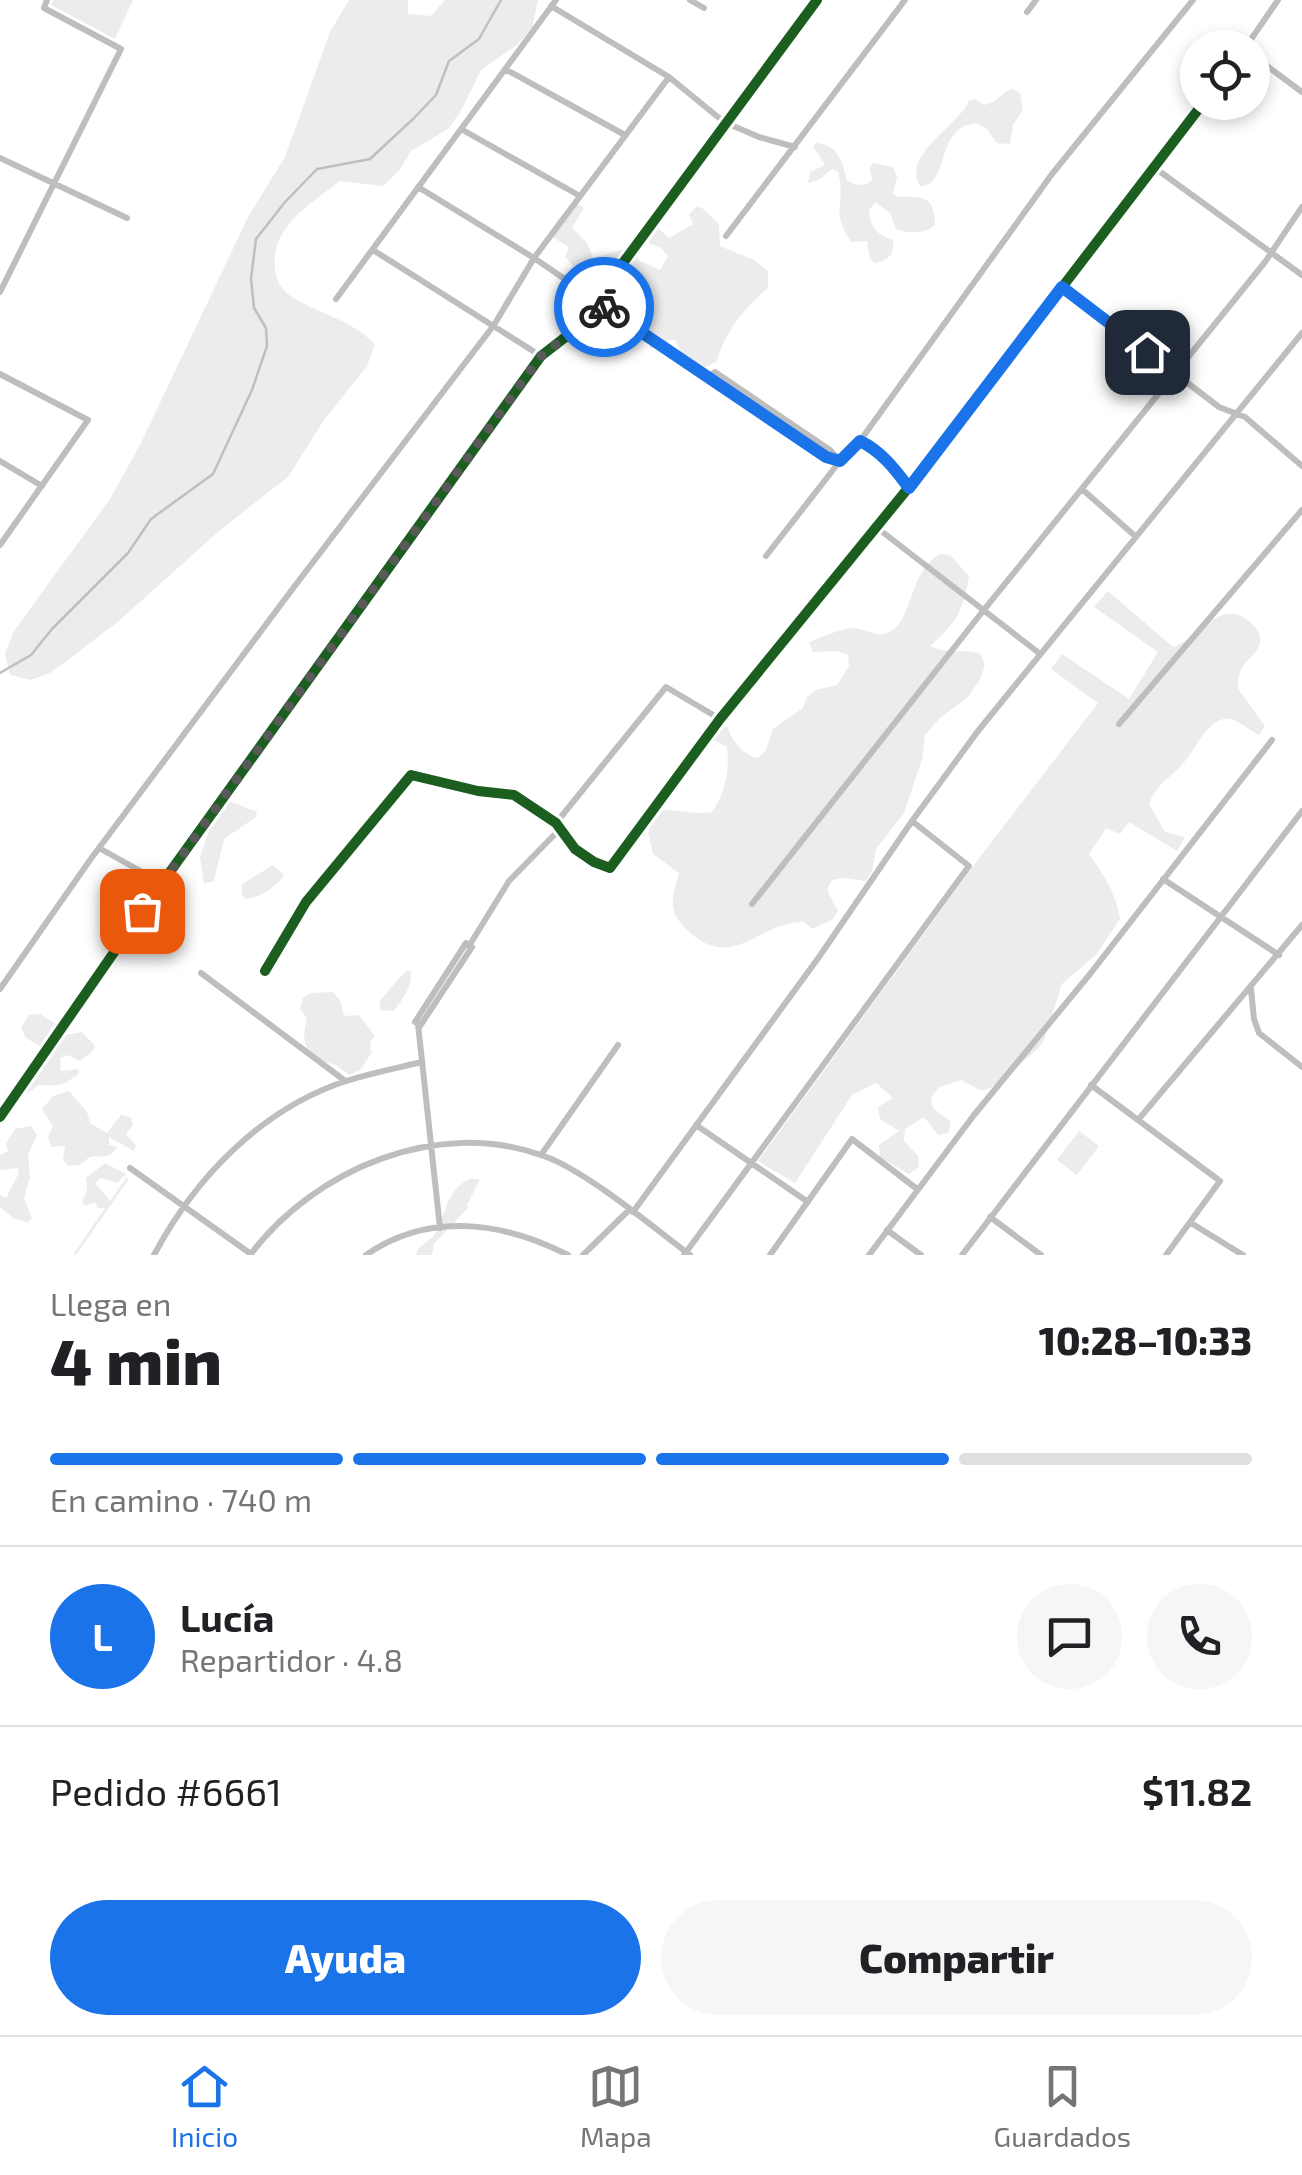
<!DOCTYPE html>
<html lang="es">
<meta charset="utf-8">
<style>
body{margin:0;font-family:"Exo 2",sans-serif;background:#f6f6f6;color:#202124;height:100vh;display:flex;flex-direction:column;font-size:38px;white-space:nowrap}
*{box-sizing:border-box;margin:0}
p{font-size:32px;color:#757577}
.icon{flex:none;width:55px;height:55px;fill:none;stroke:currentColor;stroke-width:2;stroke-linecap:round;stroke-linejoin:round}
.map{position:relative;height:1255px;overflow:hidden}
.panel{display:flex;flex-direction:column;background:#fff;flex:1}
.panel>*{flex:none}
.fabs{position:absolute;left:1180px;top:30px;display:grid;gap:20px}
.fabs a{display:grid;place-items:center;width:90px;height:90px;border-radius:50%;background:#fff;box-shadow:0 5px 15px #0003;font-size:50px}
.pin{position:absolute;display:grid;place-items:center;width:85px;height:85px;color:#fff;margin:-42px;border-radius:20px;box-shadow:0 5px 15px #0006}
.courier{position:absolute;display:grid;place-items:center;width:100px;height:100px;margin:-50px;border:8px solid #1a73e8;border-radius:50%;background:#fff;color:#222;box-shadow:0 2px 12px #0007}
.headline em{font-style:normal;font-weight:800}
.headline div{display:flex;flex-direction:column-reverse}
.headline{display:flex;align-items:center;justify-content:space-between;height:170px;padding:0 50px}
h1{font-size:65px;font-weight:800;line-height:75px}
.bar{display:grid;grid-template-columns:repeat(4,1fr);gap:15px 10px;align-content:center;height:120px;padding:0 50px}
.bar i{height:12px;border-radius:8px;background:#e0e0e0}
.bar .active{background:#1a73e8}
.bar p{grid-column:span 4}
.line{display:flex;align-items:center;gap:25px;padding:0 50px;border-top:2px solid #e0e0e0}
.line div{flex:1}
.round{display:grid;place-items:center;flex:none;width:105px;height:105px;border-radius:52px;background:#f6f6f6}
.action{display:flex;gap:20px;margin-top:auto;padding:20px 50px}
.action a{flex:1;height:115px;border-radius:60px;background:#1a73e8;color:#fff;font-size:40px;font-weight:800;line-height:115px;text-align:center}
.action a+a{background:#f6f6f6;color:#202124}
.tab-bar{display:flex;justify-content:space-around;align-items:center;height:140px;border-top:2px solid #e0e0e0;background:#fff;font-size:28px;color:#757577}
.tab-bar a{display:grid;justify-items:center;gap:5px}
.tab-bar .active{color:#1a73e8}
.map>svg:first-child{display:block}
.green{fill:#ececec}
.lines{fill:none;stroke-linecap:round;stroke-linejoin:round}
.stream{stroke:#bfbfbf;stroke-width:2.5}
.minor{stroke:#bebebe;stroke-width:6}
.cycleway-casing{stroke:#fff;stroke-width:16}
.cycleway{stroke:#1b5e20;stroke-width:10}
.done{stroke:#595959;stroke-width:10;stroke-dasharray:0 18}
.route{stroke:#1a73e8;stroke-width:12}
</style>
<div class="map">
<svg width="1302" height="1255" viewBox="0 0 1302 1255">
<rect width="100%" height="100%" fill="#fff"/>
<path class="green" d="M53 0H133L115 39 51 5Z
M349 0H408V14L431 16 445 0H538L532 28 517 45 481 70 461 111 448 129 411 151 399 171 383 186 340 181C311 204 270 226 275 269 276 282 283 292 295 299 325 316 349 319 375 344L367 366 324 420 288 477 219 531 120 620 68 660 50 673 31 680 10 675 5 653 14 631 110 499 141 443 248 217 285 157 330 32Z
M1013 89 1020 93 1023 110 1013 125 1010 144 997 143 986 128 977 123C972 125 965 124 961 128 938 143 946 186 920 186 901 155 957 127 969 101L975 99 984 105C999 102 1003 90 1013 89Z
M817 143C840 146 842 162 847 180 855 186 865 187 872 180L870 168 873 163 893 167 897 177 893 194 898 197C921 196 935 195 935 225 926 234 906 234 896 229L890 213 875 202 869 211C870 227 877 235 893 240 895 254 888 261 875 263L870 259 867 241 851 242C829 208 847 205 838 172L832 169 819 180 808 183 810 172 825 165 813 146Z
M575 202 584 208 572 228 587 243 593 258 631 247 640 261 660 270 668 256 661 248 649 243 648 233 657 227 669 238 693 224 689 214 696 207 702 208 719 224 720 246 754 260 768 271V288C745 307 725 332 717 361L702 369 683 356 675 340H669L661 348H650C650 337 654 331 643 324L635 331 629 329 633 312 630 308H614L608 298 613 289 629 295 634 292 636 282 627 267 603 272 586 287 574 286 589 269 585 266H573L565 257 569 247 554 238 556 222Z
M940 554 950 555 969 576C963 612 957 622 930 646 947 654 962 649 980 653L985 664 981 678 968 697 940 718 925 735 922 759 904 813 876 849 872 871 866 881 843 878 832 880 827 890 838 911 832 920 812 929 804 922C758 921 733 974 687 930 667 911 672 898 679 873L653 854 648 833 655 811C674 807 692 816 712 812 725 793 730 770 727 747L707 737 727 726C733 742 741 754 758 758L766 750 773 729 803 708 807 697 816 690 837 685 849 666 848 655 837 651 813 652 809 642C821 638 840 628 854 628 867 629 877 639 891 631 912 621 909 571 940 554Z
M1108 591 1173 647C1198 640 1219 597 1249 621 1255 626 1261 632 1260 641 1258 659 1236 659 1238 689L1265 726 1259 735C1248 730 1235 716 1223 719 1205 725 1196 748 1185 761 1173 777 1156 783 1149 804L1165 832 1185 837 1177 851 1129 822 1120 834 1106 828 1089 854C1104 875 1116 893 1120 919L1096 955 1062 984 1044 1040 1038 1049 992 1087 982 1091 961 1080 938 1088 931 1098 933 1108 950 1121 949 1133 938 1135 924 1117 905 1129 904 1141 918 1156 919 1167 909 1174 880 1157 879 1145 899 1131 880 1119 878 1107 893 1098 876 1083 852 1095 795 1183 758 1161 977 861 1098 703 1051 669 1062 654 1129 699 1158 652 1094 607Z
M227 800 257 812 256 817 224 839 214 881 204 884 200 857 209 831 208 820 214 810Z
M273 865 284 875C277 886 260 898 246 899L242 895V884Z
M406 971H411C413 985 403 1000 393 1011L380 1010V1001C389 990 396 981 406 971Z
M333 992 340 1000 344 1016 359 1015 375 1036 371 1040 370 1052 373 1051 360 1070 349 1075 336 1065 314 1059C302 1043 303 1037 307 1018L300 1009 303 998 311 993Z
M40 1014 58 1025 66 1035 82 1032 95 1046 93 1051 80 1061 67 1055 60 1058 61 1071 78 1069 79 1074C59 1087 62 1086 39 1085L26 1094 21 1088 45 1049 26 1038 21 1028 29 1015Z
M69 1091 87 1112 90 1123 107 1133 121 1115 131 1117 133 1125 126 1134 136 1146 134 1151 109 1137V1145L117 1147C110 1160 100 1155 90 1157L79 1165 68 1166 63 1159 65 1146 51 1147 48 1137 53 1126 42 1109 53 1096Z
M31 1126 37 1135 28 1155 30 1177 24 1198 32 1218 28 1223 13 1218 0 1207V1195L6 1198 19 1173 18 1168 0 1170V1155L8 1151 6 1143 15 1129Z
M1079 1131 1099 1146 1077 1175 1057 1160Z
M105 1163 126 1174 117 1183 101 1178 95 1183 110 1201 126 1178 129 1179 76 1255H73L105 1208H98L95 1202 85 1206 82 1201 87 1191 86 1178Z
M470 1179H480L466 1207H469L434 1244 432 1255H416C419 1243 430 1243 436 1232 447 1211 447 1189 470 1179Z"/>
<g class="lines">
<path class="stream" d="M0 673 31 655 52 629 128 553 151 519 213 474 252 390 267 346 266 328 254 308 251 279 256 239 285 202 317 169 370 159 413 119 436 95 449 61 479 39 501 0"/>
<path class="minor" d="M690 0 704 8
M551 6 669 77 724 122 759 137 795 147
M1027 12 1036 0
M1245 48 1278 0
M1252 55 1302 92
M505 69 625 135
M461 129 580 196
M0 158 127 218
M1155 168 1302 275
M418 187 534 258 826 457 840 461
M726 236 905 0
M373 250 541 356
M1062 287 1219 407 1245 417 1302 466
M0 292 121 49 44 8 47 0
M336 299 556 0
M0 374 88 420 0 545
M708 376 715 372 830 450 840 461
M860 441 1052 174 1193 0
M0 461 42 486
M1082 489 1135 536
M876 527 1039 653
M766 556 840 461 860 441 881 454 909 487
M1119 724 1302 510
M556 823 666 687 720 719
M99 848 162 883
M1163 879 1279 955
M752 904 983 611 1265 262 1302 207
M469 946 509 881 559 830
M265 971 306 902 411 775 478 791 514 795 556 823 575 849 594 862 610 868 720 719 909 487 1204 102
M201 973 344 1080
M0 989 90 860 291 591 494 325 534 258 669 77
M1251 989 1254 1019 1259 1033 1302 1067
M415 1022 466 943
M418 1024 440 1228
M420 1026 472 947
M1091 1085 1220 1181 1166 1255
M0 1117 162 883 541 356 572 332 817 0
M1138 1120 1302 925
M696 1125 808 1202
M541 1155 618 1045
M130 1168 251 1254
M633 1212 819 957 912 821 978 731 1302 333
M990 1217 1041 1255
M1191 1223 1243 1255
M887 1230 921 1255
M154 1255C195 1178 261 1109 346 1081 371 1073 397 1068 422 1062
M250 1255C315 1169 437 1117 544 1156 586 1171 653 1227 690 1255
M366 1255C429 1211 504 1222 568 1255
M583 1255 629 1210
M684 1255 969 866 912 821
M770 1255 852 1139 917 1189
M869 1255 974 1115 1090 974 1272 740
M962 1255 1302 811"/>
<defs>
<path id="cycleway" d="M265 971 306 902 411 775 478 791 514 795 556 823 575 849 594 862 610 868 720 719 909 487 1204 102
M0 1117 162 883 541 356 572 332 817 0"/>
</defs>
<use href="#cycleway" class="cycleway-casing"/>
<use href="#cycleway" class="cycleway"/>
</g>
<g class="lines">
<path class="done" d="M142 911 541 356 572 332 594 300 604 307"/>
<path class="route" d="M604 307 826 457 840 461 860 441C881 451 895 469 909 488L1062 287 1147 352"/>
</g>
</svg>
<div class="fabs">
<a><svg class="icon" aria-label="locate" viewBox="0 0 24 24"><circle cx="12" cy="12" r="6"/><path d="M12 2v4M12 18v4M2 12h4M18 12h4"/></svg></a>
</div>
<div class="pin" style="left:142px;top:911px;background:#ea580c"><svg class="icon" aria-label="bag" viewBox="0 0 24 24"><path d="M5 8h14l-1 12H6zM9 8a3 3 0 0 1 6 0"/></svg></div>
<div class="pin" style="left:1147px;top:352px;background:#1f2937"><svg class="icon" aria-label="home" viewBox="0 0 24 24"><path d="M3 11l9-7 9 7M6 9v11h12V9"/></svg></div>
<div class="courier" style="left:604px;top:307px"><svg class="icon" aria-label="bike" viewBox="0 0 24 24"><circle cx="6" cy="16" r="4"/><circle cx="18" cy="16" r="4"/><path d="M6 16l4-8h5l3 8M10 8l3 8H6M13 5h3"/></svg></div>
</div>
<section class="panel">
<div class="headline"><div><h1>4 min</h1><p>Llega en</p></div><em>10:28–10:33</em></div>
<div class="bar"><i class="active"></i><i class="active"></i><i class="active"></i><i></i><p>En camino · 740 m</p></div>
<div class="line" style="height:180px"><b class="round" style="background:#1a73e8;color:#fff">L</b><div><b>Lucía</b><p>Repartidor · 4.8</p></div><a class="round"><svg class="icon" aria-label="chat" viewBox="0 0 24 24"><path d="M4 5h16v11H9l-5 4z"/></svg></a><a class="round"><svg class="icon" aria-label="phone" viewBox="0 0 24 24"><path d="M5 4h4l2 5-3 2q2 4 5 5l2-3 5 2v4C11 20 4 13 5 4z"/></svg></a></div>
<div class="line" style="height:130px"><div>Pedido #6661</div><b>$11.82</b></div>
<div class="action"><a>Ayuda</a><a>Compartir</a></div>
</section>
<nav class="tab-bar">
<a class="active"><svg class="icon" aria-label="home" viewBox="0 0 24 24"><path d="M3 11l9-7 9 7M6 9v11h12V9"/></svg>Inicio</a>
<a><svg class="icon" aria-label="map" viewBox="0 0 24 24"><path d="M3 6l6-2 6 2 6-2v14l-6 2-6-2-6 2zM9 4v14M15 6v14"/></svg>Mapa</a>
<a><svg class="icon" aria-label="saved" viewBox="0 0 24 24"><path d="M7 4h10v16l-5-4-5 4z"/></svg>Guardados</a>
</nav>
